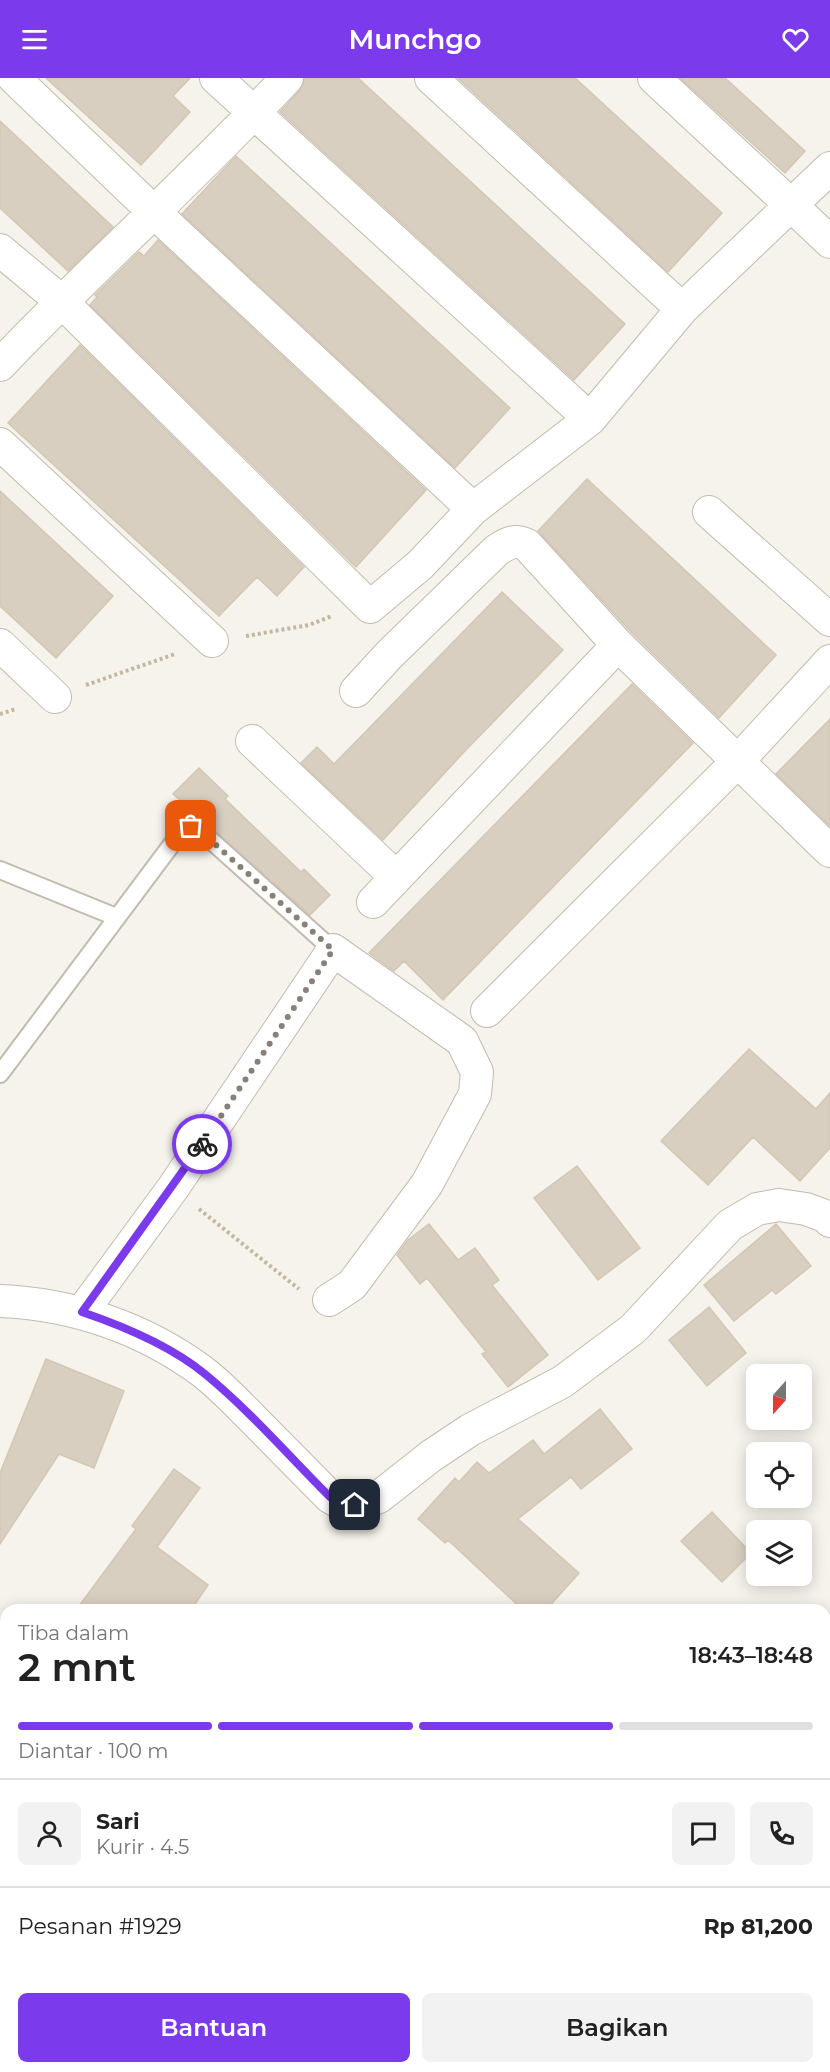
<!DOCTYPE html>
<html lang="id">
<meta charset="utf-8">
<style>
body{margin:0;font-family:Montserrat,sans-serif;background:#f2f2f2;color:#222;height:100vh;display:flex;flex-direction:column;font-size:22px;white-space:nowrap}
*{box-sizing:border-box;margin:0}
p{font-size:20px;color:#767676}
.icon{flex:none;width:33px;height:33px;fill:none;stroke:currentColor;stroke-width:2;stroke-linecap:round;stroke-linejoin:round}
.map{position:relative;flex:1;overflow:hidden}
.panel{position:absolute;left:0px;top:1526px;width:831px;height:470px;display:flex;flex-direction:column;background:#fff;border-radius:18px 18px 0 0;box-shadow:0 3px 15px #0003}
.panel>*{flex:none}
.needle{width:39px;rotate:201deg}
.fabs{position:absolute;left:746px;top:1286px;display:grid;gap:12px}
.fabs a{display:grid;place-items:center;width:66px;height:66px;border-radius:9px;background:#fff;box-shadow:0 3px 15px #0003;font-size:30px}
.pin{position:absolute;display:grid;place-items:center;width:51px;height:51px;color:#fff;margin:-26px;border-radius:12px;box-shadow:0 3px 9px #0006}
.courier{position:absolute;display:grid;place-items:center;width:60px;height:60px;margin:-30px;border:4px solid #7c3aed;border-radius:50%;background:#fff;color:#222;box-shadow:0 2px 8px #0007}
.head em{font-style:normal;font-weight:600}
.head div{display:flex;flex-direction:column-reverse}
.head{display:flex;align-items:center;justify-content:space-between;height:102px;padding:0 18px}
h1{font-size:39px;font-weight:600;line-height:45px}
.bar{display:grid;grid-template-columns:repeat(4,1fr);gap:9px 6px;align-content:center;height:72px;padding:0 18px}
.bar i{height:8px;border-radius:4px;background:#e0e0e0}
.bar .active{background:#7c3aed}
.bar p{grid-column:span 4}
.line{display:flex;align-items:center;gap:15px;padding:0 18px;border-top:2px solid #e0e0e0}
.line div{flex:1}
.round{display:grid;place-items:center;flex:none;width:63px;height:63px;border-radius:9px;background:#f2f2f2}
.action{display:flex;gap:12px;margin-top:auto;padding:12px 18px}
.action a{flex:1;height:69px;border-radius:9px;background:#7c3aed;color:#fff;font-size:24px;font-weight:600;line-height:69px;text-align:center}
.action a+a{background:#f2f2f2;color:#222}
header{display:flex;justify-content:space-between;align-items:center;height:78px;padding:0 18px;background:#7c3aed;color:#fff;font-size:27px;font-weight:600}
.map>svg:first-child{display:block}
.building{fill:#d8cfc1;stroke:#d3c7b4;stroke-width:1.5}
.lines{fill:none;stroke-linecap:round;stroke-linejoin:round}
.lane-casing{stroke:#c2bbae;stroke-width:20}
.street-casing{stroke:#c2bbae;stroke-width:34}
.path{stroke:#c4b79f;stroke-width:4;stroke-dasharray:3 3;stroke-linecap:butt}
.lane{stroke:#fff;stroke-width:16}
.street{stroke:#fff;stroke-width:32}
.done{stroke:#878178;stroke-width:6;stroke-dasharray:0 10.8}
.route{stroke:#7c3aed;stroke-width:8}
</style>
<header><svg class="icon" aria-label="menu" viewBox="0 0 24 24"><path d="M4 6h16M4 12h16M4 18h16"/></svg>Munchgo<svg class="icon" aria-label="heart" viewBox="0 0 24 24"><path d="M12 20l-8-8c-3-5 5-10 8-4 3-6 11-1 8 4z"/></svg></header>
<div class="map">
<svg width="830" height="1994" viewBox="0 0 830 1994">
<rect width="100%" height="100%" fill="#f6f3ec"/>
<path class="building" d="M46 0H190L173 18 190 34 141 87Z
M305 0H358L625 246 574 302 280 34 300 12Z
M458 0H575L722 135 668 194Z
M680 0H725L805 73 785 95Z
M0 43 113 149 68 193 0 130Z
M236 78 510 330 455 390 182 136Z
M158 162 426 412 356 489 90 227 97 219 95 217 139 174 144 178Z
M80 267 304 489 277 518 257 499 219 538 8 345Z
M587 401 776 577 719 640 631 554 538 453Z
M0 413 113 518 56 580 0 528Z
M502 514 563 572 464 674 383 762 301 685 317 669 334 686Z
M632 606 693 665 514 849 443 922 404 883 394 893 369 875Z
M830 641V748L776 696Z
M199 690 228 718 225 721 301 794 304 791 330 817 310 837 173 716Z
M749 971 816 1031 830 1015V1070L800 1103 753 1059 708 1107 661 1063Z
M577 1088 640 1170 598 1202 534 1120Z
M429 1146 458 1182 475 1170 499 1202 492 1207 548 1277 508 1309 482 1276 486 1274 427 1200 420 1206 397 1177 408 1162Z
M776 1146 811 1188 776 1216 772 1212 734 1243 704 1207Z
M709 1229 746 1275 707 1308 669 1262Z
M46 1281 124 1313 94 1390 59 1376 0 1466V1395Z
M600 1331 632 1371 581 1411 571 1399 518 1441 579 1495 546 1532H523L448 1462 445 1465 418 1441 455 1400 459 1404 477 1384 489 1395 533 1362 544 1376Z
M174 1391 200 1410 157 1469 208 1507 191 1532H76L136 1451 132 1448Z
M712 1434 751 1475 722 1504 681 1463Z"/>
<g class="lines">
<defs>
<path id="lane" d="M0 792 116 839
M0 996 184 750 196 749 333 872"/>
<path id="street" d="M14 0 155 135 473 431
M216 0 590 341
M431 0 682 231
M654 0 791 127 830 90
M0 172 61 223 370 529 420 487 473 431 590 341 682 231 791 127 830 164
M0 287C93 189 195 99 287 0
M0 366 212 563
M709 434 830 542
M0 567 55 619
M356 613 389 577 497 472C508 465 514 461 527 467L618 567 830 773
M252 663 396 799
M373 824 618 567
M487 933 738 683 830 583
M0 1223C73 1226 144 1250 203 1294 220 1307 235 1323 250 1338 277 1365 303 1392 330 1419L342 1426 355 1427 379 1419 431 1378 470 1352 562 1304 633 1251 730 1147 757 1131 779 1127 806 1131 825 1138 830 1143
M82 1234 173 1110 333 872 462 963 477 994 475 1016 427 1106 352 1207 329 1222
M825 1663 830 1665
M825 1843 830 1846
M0 1968 6 1973
M26 1989 33 1994
M709 1989 717 1994
M366 1993 367 1994"/>
</defs>
<use href="#lane" class="lane-casing"/>
<use href="#street" class="street-casing"/>
<path class="path" d="M246 558 309 547 332 538
M86 607 175 576
M0 636 16 631
M199 1131 299 1211"/>
<use href="#lane" class="lane"/>
<use href="#street" class="street"/>
</g>
<g class="lines">
<path class="done" d="M191 748 196 749 333 872 202 1066"/>
<path class="route" d="M202 1066 82 1234C123 1248 171 1268 205 1296 250 1333 289 1378 330 1419L342 1426 355 1427"/>
</g>
</svg>
<div class="fabs">
<a><svg class="needle" viewBox="-14 -14 28 28"><path d="M0-13l5 13h-10z" fill="#e53935"/><path d="M0 13l5-13h-10z" fill="#767676"/></svg></a>
<a><svg class="icon" aria-label="locate" viewBox="0 0 24 24"><circle cx="12" cy="12" r="6"/><path d="M12 2v4M12 18v4M2 12h4M18 12h4"/></svg></a>
<a><svg class="icon" aria-label="layers" viewBox="0 0 24 24"><path d="M12 4l9 5-9 5-9-5zM3 14l9 5 9-5"/></svg></a>
</div>
<div class="pin" style="left:191px;top:748px;background:#ea580c"><svg class="icon" aria-label="bag" viewBox="0 0 24 24"><path d="M5 8h14l-1 12H6zM9 8a3 3 0 0 1 6 0"/></svg></div>
<div class="pin" style="left:355px;top:1427px;background:#1f2937"><svg class="icon" aria-label="home" viewBox="0 0 24 24"><path d="M3 11l9-7 9 7M6 9v11h12V9"/></svg></div>
<div class="courier" style="left:202px;top:1066px"><svg class="icon" aria-label="bike" viewBox="0 0 24 24"><circle cx="6" cy="16" r="4"/><circle cx="18" cy="16" r="4"/><path d="M6 16l4-8h5l3 8M10 8l3 8H6M13 5h3"/></svg></div>
<section class="panel">
<div class="head"><div><h1>2 mnt</h1><p>Tiba dalam</p></div><em>18:43–18:48</em></div>
<div class="bar"><i class="active"></i><i class="active"></i><i class="active"></i><i></i><p>Diantar · 100 m</p></div>
<div class="line" style="height:108px"><a class="round"><svg class="icon" aria-label="person" viewBox="0 0 24 24"><circle cx="12" cy="8" r="4"/><path d="M4 21q1-7 8-7t8 7"/></svg></a><div><b>Sari</b><p>Kurir · 4.5</p></div><a class="round"><svg class="icon" aria-label="chat" viewBox="0 0 24 24"><path d="M4 5h16v11H9l-5 4z"/></svg></a><a class="round"><svg class="icon" aria-label="phone" viewBox="0 0 24 24"><path d="M5 4h4l2 5-3 2q2 4 5 5l2-3 5 2v4C11 20 4 13 5 4z"/></svg></a></div>
<div class="line" style="height:78px"><div>Pesanan #1929</div><b>Rp 81,200</b></div>
<div class="action"><a>Bantuan</a><a>Bagikan</a></div>
</section>
</div>
